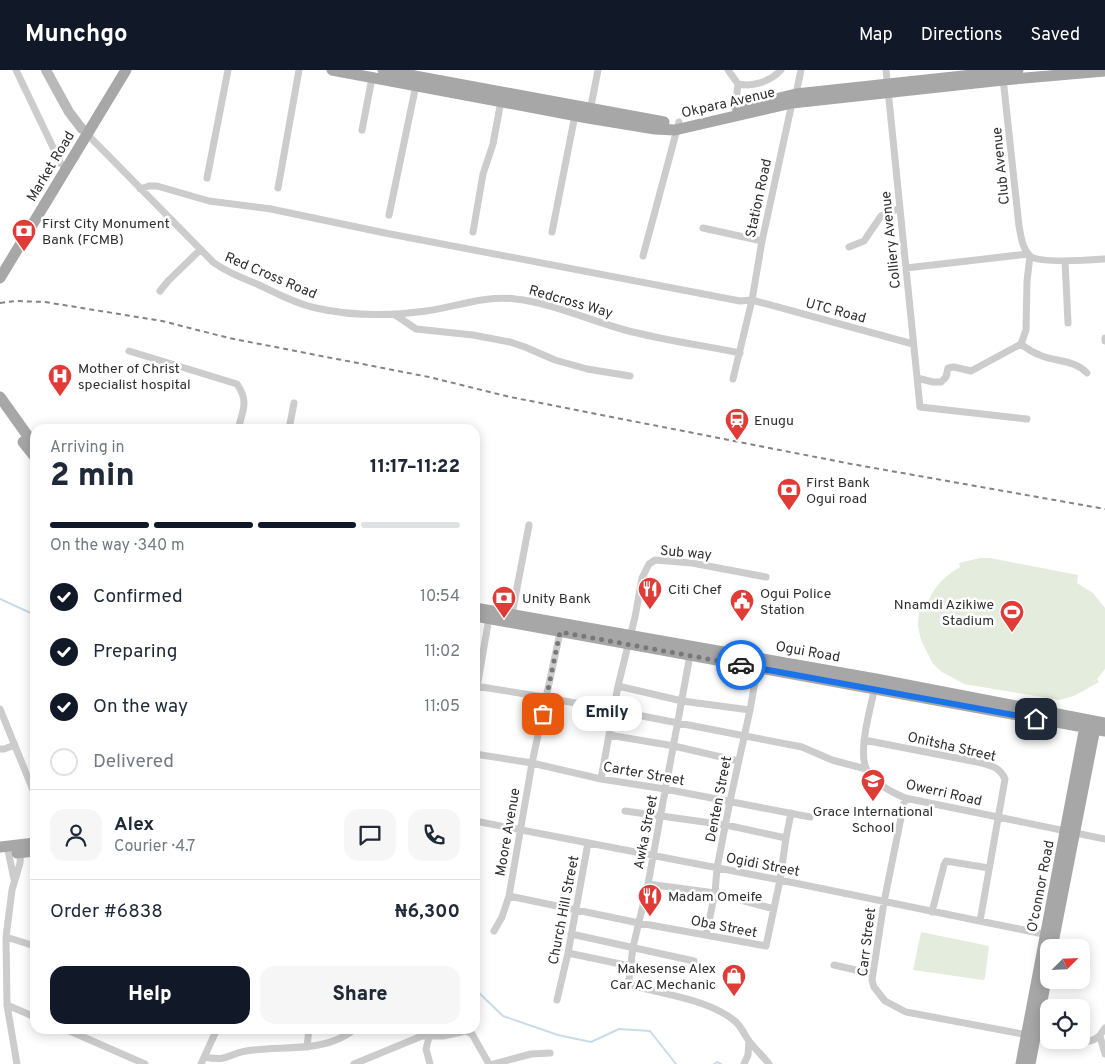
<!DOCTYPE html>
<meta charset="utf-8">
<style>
body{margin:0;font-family:Overpass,sans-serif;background:#f6f6f7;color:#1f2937;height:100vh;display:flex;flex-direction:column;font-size:19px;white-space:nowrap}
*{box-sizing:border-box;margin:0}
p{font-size:16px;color:#747a83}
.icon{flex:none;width:28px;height:28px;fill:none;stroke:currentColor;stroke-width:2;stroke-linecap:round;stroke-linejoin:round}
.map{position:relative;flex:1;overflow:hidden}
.side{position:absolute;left:30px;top:354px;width:450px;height:610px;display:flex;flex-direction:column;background:#fff;border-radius:15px;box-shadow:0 2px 12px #0003}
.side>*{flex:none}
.needle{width:32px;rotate:66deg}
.controls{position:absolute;left:1040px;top:869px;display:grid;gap:10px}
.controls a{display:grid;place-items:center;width:50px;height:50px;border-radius:10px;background:#fff;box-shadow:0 2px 12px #0003;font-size:25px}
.pin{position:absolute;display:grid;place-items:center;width:42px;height:42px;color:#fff;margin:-21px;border-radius:10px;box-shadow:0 2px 8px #0006}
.courier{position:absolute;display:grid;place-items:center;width:50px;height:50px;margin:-25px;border:4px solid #1a73e8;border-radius:50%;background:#fff;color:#222;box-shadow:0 1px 6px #0007}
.bubble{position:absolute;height:35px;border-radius:15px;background:#fff;box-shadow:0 2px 12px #0003;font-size:16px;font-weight:800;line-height:35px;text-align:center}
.summary em{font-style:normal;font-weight:800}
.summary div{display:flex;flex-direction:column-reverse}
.summary{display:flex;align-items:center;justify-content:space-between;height:85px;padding:0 20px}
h1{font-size:32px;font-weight:800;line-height:38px}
.bar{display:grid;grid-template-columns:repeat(4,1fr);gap:8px 5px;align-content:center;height:60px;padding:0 20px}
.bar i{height:6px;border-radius:4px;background:#e0e1e3}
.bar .current{background:#111827}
.bar p{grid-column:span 4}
.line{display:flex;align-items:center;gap:12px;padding:0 20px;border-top:1px solid #e0e1e3}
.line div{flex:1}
.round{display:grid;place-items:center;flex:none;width:52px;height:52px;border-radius:15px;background:#f6f6f7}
ol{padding:0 20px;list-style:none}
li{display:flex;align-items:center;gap:15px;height:55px}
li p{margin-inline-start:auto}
li .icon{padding:5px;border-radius:50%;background:#111827;color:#fff;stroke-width:4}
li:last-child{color:#747a83}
li i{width:28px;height:28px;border:2px solid #e0e1e3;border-radius:50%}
.action{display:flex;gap:10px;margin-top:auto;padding:10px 20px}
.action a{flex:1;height:58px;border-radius:15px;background:#111827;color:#fff;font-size:20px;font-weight:800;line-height:58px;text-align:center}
.action a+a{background:#f6f6f7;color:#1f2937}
header{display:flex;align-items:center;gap:30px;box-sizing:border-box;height:70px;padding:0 25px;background:#111827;color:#fff}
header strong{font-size:24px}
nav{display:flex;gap:28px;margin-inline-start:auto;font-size:18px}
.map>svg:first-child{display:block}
.green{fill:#e4ecdd}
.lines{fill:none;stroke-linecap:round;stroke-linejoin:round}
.stream{stroke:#cadbeb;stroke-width:2}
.street{stroke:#ccc;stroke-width:7}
.secondary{stroke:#b9b9b9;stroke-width:10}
.primary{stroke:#a7a7a7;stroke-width:11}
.rail{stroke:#848484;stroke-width:2;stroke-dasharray:5 4;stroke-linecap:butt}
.done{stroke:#787878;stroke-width:5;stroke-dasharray:0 9}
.route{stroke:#1a73e8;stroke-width:6}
.labels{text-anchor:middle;stroke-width:5;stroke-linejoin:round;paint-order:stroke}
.street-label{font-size:14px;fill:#2f2f2f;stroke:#fff}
.poi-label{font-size:14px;fill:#2f2f2f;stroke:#fff;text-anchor:start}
</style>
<header>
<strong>Munchgo</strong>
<nav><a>Map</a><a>Directions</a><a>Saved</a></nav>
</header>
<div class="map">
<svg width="1105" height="994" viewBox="0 0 1105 994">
<rect width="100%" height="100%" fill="#fff"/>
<path class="green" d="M980 488H990L1078 505 1077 513 1093 523 1105 538V599L1097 609 1099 612 1074 626 1059 630 964 614 942 602 933 594 921 570 918 556 919 541 924 542C931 521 941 508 960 497L959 493Z
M921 862 989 876 985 908 983 910 913 900Z"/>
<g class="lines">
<path class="stream" d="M0 529 35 545
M475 919 503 946 558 965 591 972 619 959 650 961 676 994
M714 994 717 992 721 994"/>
<path class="street" d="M16 0 61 94
M728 0 738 14C753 17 770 12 781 0
M886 0 920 337 1027 349
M1003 8 1019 156C1021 166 1022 178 1030 186 1039 194 1091 190 1105 189
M735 39 738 14
M590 41 598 0
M362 60 372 8
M87 64 213 192C226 202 242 208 257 214 276 223 296 234 316 238 351 246 391 246 426 241 456 237 485 225 515 229 553 233 588 250 625 260 662 270 701 275 740 283
M207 108 228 0
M278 118 299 0
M140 119 149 116H157L209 131 271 139 385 163 740 231 752 230 913 274
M389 145 416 15
M703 158 762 171
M473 162 483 104 493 74 501 31
M552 162 575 45
M849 177 864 171 881 146 900 138
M643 186 679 52
M1065 191 1068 253
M906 198 1028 184
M160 221 168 211 200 180
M394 244 416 259 473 265 510 272 525 277 555 290 587 299 630 306
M1105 271V268
M1021 274C1027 279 1034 283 1042 286 1058 292 1075 290 1087 303
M129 281 237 314C249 331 243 340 238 359
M917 308 933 312H941L946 307 948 298 954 297 971 301 1021 274 1026 260 1027 211 1030 186
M733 309 752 230 762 171 792 33 796 24 801 0
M289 359 294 333
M512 544 529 455
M561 558 532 693 509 826 639 853 766 876 780 810 786 768 726 755 625 741
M690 585 648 814 633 877 629 909 630 913 634 916C666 925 711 930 736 952 742 958 744 964 749 971 755 979 763 986 769 994
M475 616 544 627 802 677 832 690 866 699
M618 616 682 631 750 640
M875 617C871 636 858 680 866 698 873 713 891 722 905 728L1105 769
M475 629 489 548
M0 639 35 725
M609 665 674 676 738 691
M864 670 982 693C993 696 1000 698 1005 709L980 851
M0 679H4L15 675
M475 684 532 693 601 709 665 719 810 747
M601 709 618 616 635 547 642 508 649 494 655 490 692 493 766 507
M905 728 884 832 872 910 874 917 885 931 906 942 1049 969
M475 751 780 810 1048 865
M786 768 791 743
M7 776 14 809
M648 814 715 823 774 839
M932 842 944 795 946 791 989 798
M494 861 502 847 509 826
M571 864 694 891
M706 865 715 823 717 798 730 731 750 640 758 595
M6 867 35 876
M568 883 630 896
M834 895 873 904
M557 930 568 883 588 773
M7 935 35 947
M65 959 145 994
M415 959 422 966
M1100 966 1105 984
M429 967 426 979 430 994
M1057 970C1070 971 1091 976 1100 965 1102 963 1103 960 1105 958
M307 977 309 959
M205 987C228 992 227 984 246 981 283 975 324 984 355 959
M17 994 7 935 6 867 12 820 20 793 21 780
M201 994 217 959
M354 994 422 966H443L466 961 472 964 489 994
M494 994 531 984 550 983
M744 994 748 985 749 971"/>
<path class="secondary" d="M46 0 69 42 82 59"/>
<path class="primary" d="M332 0 588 48 655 59 675 60 792 33 1003 10 1105 1
M383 0 664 52
M738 38 796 24 1018 0
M0 208 126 0
M0 327 35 376
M23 372 35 387
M475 538 876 609 1105 653
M475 546 1105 661
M0 777 35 773
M17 783 35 781
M1052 878 1096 653
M1021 994 1086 651
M1030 994 1049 894"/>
<path class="rail" d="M0 233 15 231 45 232 162 251 229 268 429 307 510 327 846 393 1105 439"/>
</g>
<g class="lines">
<path class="done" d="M543 644 560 562 741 595"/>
<path class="route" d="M741 595 1036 649"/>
</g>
<defs>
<symbol id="bank-pin" viewBox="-11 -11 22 30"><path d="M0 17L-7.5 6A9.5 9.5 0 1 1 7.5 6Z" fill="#df3c38" stroke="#fff"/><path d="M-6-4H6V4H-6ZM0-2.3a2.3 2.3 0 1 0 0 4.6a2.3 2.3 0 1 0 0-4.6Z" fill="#fff"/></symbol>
<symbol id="hospital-pin" viewBox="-11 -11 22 30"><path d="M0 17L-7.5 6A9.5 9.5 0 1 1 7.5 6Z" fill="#df3c38" stroke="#fff"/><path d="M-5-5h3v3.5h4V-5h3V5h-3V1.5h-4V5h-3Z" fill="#fff"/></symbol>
<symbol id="station-pin" viewBox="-11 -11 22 30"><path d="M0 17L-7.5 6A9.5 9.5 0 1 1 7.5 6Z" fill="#df3c38" stroke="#fff"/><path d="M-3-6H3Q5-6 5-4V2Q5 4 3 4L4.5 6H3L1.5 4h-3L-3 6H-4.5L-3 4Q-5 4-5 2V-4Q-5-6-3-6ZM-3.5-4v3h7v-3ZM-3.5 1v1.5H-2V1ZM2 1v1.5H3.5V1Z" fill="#fff"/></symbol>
<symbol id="restaurant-pin" viewBox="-11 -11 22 30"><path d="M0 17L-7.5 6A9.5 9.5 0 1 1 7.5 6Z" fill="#df3c38" stroke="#fff"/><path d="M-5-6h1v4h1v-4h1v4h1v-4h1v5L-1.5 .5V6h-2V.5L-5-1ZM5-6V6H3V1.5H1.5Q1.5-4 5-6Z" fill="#fff"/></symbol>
<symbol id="civic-pin" viewBox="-11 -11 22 30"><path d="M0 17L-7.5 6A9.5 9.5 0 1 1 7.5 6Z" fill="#df3c38" stroke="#fff"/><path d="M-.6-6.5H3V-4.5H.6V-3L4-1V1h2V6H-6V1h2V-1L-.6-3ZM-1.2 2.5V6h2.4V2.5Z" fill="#fff"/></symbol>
<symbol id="stadium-pin" viewBox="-11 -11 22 30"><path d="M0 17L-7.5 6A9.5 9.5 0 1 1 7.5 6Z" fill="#df3c38" stroke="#fff"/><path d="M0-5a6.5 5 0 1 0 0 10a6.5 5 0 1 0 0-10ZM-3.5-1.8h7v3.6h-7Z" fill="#fff"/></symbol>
<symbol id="school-pin" viewBox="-11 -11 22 30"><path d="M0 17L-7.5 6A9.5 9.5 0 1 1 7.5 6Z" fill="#df3c38" stroke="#fff"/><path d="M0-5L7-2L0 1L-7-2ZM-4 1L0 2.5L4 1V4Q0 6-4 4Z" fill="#fff"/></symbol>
<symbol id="shop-pin" viewBox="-11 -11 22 30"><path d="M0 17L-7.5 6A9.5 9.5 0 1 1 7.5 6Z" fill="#df3c38" stroke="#fff"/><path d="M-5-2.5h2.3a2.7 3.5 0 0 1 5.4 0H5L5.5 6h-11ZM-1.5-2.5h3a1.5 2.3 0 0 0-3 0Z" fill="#fff"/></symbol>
</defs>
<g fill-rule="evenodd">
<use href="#bank-pin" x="10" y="147" width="28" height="38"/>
<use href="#hospital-pin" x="46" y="292" width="28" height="38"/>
<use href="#station-pin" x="723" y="336" width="28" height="38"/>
<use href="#bank-pin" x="775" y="406" width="28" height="38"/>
<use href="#restaurant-pin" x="636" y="505" width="28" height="38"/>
<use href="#bank-pin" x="490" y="514" width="28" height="38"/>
<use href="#civic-pin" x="728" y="517" width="28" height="38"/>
<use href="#stadium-pin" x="998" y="528" width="28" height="38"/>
<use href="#school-pin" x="859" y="697" width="28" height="38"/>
<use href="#restaurant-pin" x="636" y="812" width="28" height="38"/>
<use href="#shop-pin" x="720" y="892" width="28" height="38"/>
</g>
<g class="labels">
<g class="street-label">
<text transform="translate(728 32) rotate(-13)" y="5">Okpara Avenue</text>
<text transform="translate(50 96) rotate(-59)" y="5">Market Road</text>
<text transform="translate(1000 96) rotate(-96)" y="5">Club Avenue</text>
<text transform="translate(758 128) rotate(-78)" y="5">Station Road</text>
<text transform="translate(890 170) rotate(-96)" y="5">Colliery Avenue</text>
<text transform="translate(271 205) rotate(23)" y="5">Red Cross Road</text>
<text transform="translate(571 231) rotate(16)" y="5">Redcross Way</text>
<text transform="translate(836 240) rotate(15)" y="5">UTC Road</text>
<text transform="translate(686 482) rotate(5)" y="5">Sub way</text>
<text transform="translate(808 581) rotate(10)" y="5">Ogui Road</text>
<text transform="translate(952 676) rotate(13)" y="5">Onitsha Street</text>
<text transform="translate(644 703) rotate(10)" y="5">Carter Street</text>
<text transform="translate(944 722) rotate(13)" y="5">Owerri Road</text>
<text transform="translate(718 729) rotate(-79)" y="5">Denten Street</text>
<text transform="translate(507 762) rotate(-80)" y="5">Moore Avenue</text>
<text transform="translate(645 762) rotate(-79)" y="5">Awka Street</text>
<text transform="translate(763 794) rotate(11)" y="5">Ogidi Street</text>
<text transform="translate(1040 816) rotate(-79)" y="5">O'connor Road</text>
<text transform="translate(563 840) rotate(-79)" y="5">Church Hill Street</text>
<text transform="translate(724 856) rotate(11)" y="5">Oba Street</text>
<text transform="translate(866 872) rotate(-83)" y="5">Carr Street</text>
</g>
<g class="poi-label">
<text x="42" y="158">First City Monument<tspan x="42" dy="16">Bank (FCMB)</tspan></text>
<text x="78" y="303">Mother of Christ<tspan x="78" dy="16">specialist hospital</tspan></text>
<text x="754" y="355">Enugu</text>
<text x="806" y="417">First Bank<tspan x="806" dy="16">Ogui road</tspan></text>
<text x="668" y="524">Citi Chef</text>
<text x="760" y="528">Ogui Police<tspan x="760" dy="16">Station</tspan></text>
<text x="522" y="533">Unity Bank</text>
<text x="994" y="539" text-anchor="end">Nnamdi Azikiwe<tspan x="994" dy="16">Stadium</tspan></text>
<text x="873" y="746" text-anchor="middle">Grace International<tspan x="873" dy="16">School</tspan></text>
<text x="668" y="831">Madam Omeife</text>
<text x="716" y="903" text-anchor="end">Makesense Alex<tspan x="716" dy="16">Car AC Mechanic</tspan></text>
</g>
</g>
</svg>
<div class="controls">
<a><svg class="needle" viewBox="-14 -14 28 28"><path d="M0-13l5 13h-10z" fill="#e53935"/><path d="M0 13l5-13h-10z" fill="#747a83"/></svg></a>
<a><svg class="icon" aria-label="locate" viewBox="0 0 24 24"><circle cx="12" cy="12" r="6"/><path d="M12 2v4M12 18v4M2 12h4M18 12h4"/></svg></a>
</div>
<div class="pin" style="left:543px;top:644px;background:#ea580c"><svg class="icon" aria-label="bag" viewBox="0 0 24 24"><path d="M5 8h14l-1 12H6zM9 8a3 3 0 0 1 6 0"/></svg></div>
<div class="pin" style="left:1036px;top:649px;background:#1f2937"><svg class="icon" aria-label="home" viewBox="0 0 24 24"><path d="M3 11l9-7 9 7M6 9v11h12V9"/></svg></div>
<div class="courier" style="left:741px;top:595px"><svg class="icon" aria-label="car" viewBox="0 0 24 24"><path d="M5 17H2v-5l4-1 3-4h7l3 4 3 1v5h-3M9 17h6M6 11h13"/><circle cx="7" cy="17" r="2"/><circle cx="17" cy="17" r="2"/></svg></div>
<div class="bubble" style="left:572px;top:626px;width:70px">Emily</div>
<section class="side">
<div class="summary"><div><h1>2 min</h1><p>Arriving in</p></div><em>11:17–11:22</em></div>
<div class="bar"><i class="current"></i><i class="current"></i><i class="current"></i><i></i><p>On the way · 340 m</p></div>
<ol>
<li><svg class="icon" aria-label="check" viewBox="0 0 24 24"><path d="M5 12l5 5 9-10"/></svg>Confirmed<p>10:54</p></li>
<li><svg class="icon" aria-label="check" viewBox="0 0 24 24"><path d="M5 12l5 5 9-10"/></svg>Preparing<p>11:02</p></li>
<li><svg class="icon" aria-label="check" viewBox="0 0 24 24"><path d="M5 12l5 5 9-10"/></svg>On the way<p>11:05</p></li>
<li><i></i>Delivered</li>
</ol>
<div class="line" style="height:90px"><a class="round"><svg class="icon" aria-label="person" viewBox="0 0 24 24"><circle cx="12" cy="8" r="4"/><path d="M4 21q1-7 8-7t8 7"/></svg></a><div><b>Alex</b><p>Courier · 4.7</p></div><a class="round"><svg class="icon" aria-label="chat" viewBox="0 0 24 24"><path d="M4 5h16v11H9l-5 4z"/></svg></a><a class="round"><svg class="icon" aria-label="phone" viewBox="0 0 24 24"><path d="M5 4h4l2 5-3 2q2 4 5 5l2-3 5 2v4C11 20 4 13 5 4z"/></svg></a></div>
<div class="line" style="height:65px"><div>Order #6838</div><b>₦6,300</b></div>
<div class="action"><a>Help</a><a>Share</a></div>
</section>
</div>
